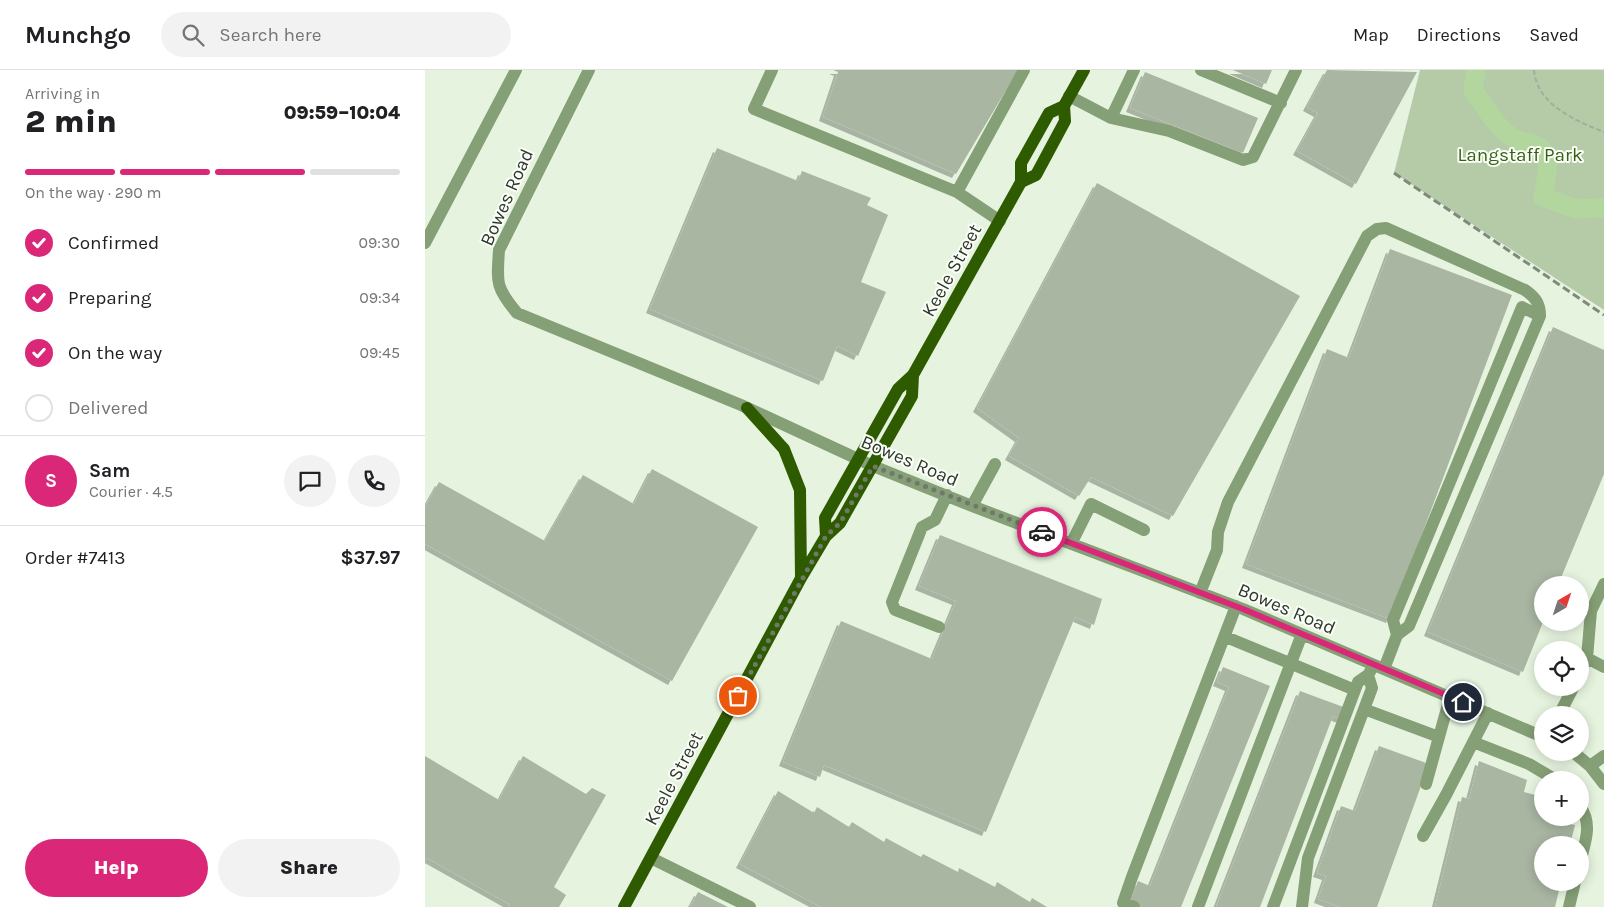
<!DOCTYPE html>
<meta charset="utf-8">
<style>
body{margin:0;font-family:Karla,sans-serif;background:#f2f2f2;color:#202124;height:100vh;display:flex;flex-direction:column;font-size:19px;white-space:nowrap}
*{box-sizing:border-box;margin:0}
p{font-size:16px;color:#757577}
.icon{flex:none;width:28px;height:28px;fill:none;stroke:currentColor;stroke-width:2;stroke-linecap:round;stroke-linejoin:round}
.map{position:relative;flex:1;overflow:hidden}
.sheet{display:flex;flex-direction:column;background:#fff;width:425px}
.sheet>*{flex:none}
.needle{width:32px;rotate:39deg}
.fabs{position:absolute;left:1109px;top:506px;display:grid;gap:10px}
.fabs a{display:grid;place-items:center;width:55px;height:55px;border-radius:50%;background:#fff;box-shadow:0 2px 12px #0003;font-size:25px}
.pin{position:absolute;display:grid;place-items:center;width:42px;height:42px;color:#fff;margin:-21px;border:2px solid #fff;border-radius:50%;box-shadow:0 1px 5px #0007}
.courier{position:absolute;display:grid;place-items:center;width:50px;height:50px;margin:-25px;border:4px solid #db2777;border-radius:50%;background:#fff;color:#222;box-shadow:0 1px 6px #0007}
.summary em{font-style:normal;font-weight:800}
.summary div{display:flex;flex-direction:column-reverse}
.summary{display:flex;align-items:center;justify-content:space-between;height:85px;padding:0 25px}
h1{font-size:32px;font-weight:800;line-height:38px}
.bar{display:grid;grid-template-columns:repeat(4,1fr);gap:8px 5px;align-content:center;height:60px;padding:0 25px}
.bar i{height:6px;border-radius:4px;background:#e0e0e0}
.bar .current{background:#db2777}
.bar p{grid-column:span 4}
.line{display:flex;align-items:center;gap:12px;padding:0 25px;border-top:1px solid #e0e0e0}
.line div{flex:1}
.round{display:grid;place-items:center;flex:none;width:52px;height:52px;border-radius:26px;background:#f2f2f2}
ol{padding:0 25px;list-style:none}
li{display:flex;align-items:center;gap:15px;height:55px}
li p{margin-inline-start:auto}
li .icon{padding:5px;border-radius:50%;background:#db2777;color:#fff;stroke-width:4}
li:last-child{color:#757577}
li i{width:28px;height:28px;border:2px solid #e0e0e0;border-radius:50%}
.cta{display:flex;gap:10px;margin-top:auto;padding:10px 25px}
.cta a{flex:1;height:58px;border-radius:30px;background:#db2777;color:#fff;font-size:20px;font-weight:800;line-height:58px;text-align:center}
.cta a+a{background:#f2f2f2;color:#202124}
header{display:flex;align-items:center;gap:30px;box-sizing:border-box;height:70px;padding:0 25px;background:#fff;border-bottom:1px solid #e0e0e0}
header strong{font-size:24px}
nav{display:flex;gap:28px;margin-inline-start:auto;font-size:18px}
.search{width:350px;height:45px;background:#f2f2f2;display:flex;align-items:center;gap:12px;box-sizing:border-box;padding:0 18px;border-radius:28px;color:#757577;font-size:19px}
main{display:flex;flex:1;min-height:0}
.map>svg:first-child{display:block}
.green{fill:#b5cba8}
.water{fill:#b3d69e}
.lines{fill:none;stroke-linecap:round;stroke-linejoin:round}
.river{stroke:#b3d69e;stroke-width:19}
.building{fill:#a9b6a2;filter:url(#shadow)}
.path{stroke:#a2ad9c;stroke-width:2;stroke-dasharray:5 2.5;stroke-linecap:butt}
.minor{stroke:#859f76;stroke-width:12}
.major{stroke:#2f5b00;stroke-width:12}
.rail{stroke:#80897b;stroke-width:3;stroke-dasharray:8 4;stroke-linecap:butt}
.done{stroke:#70786b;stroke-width:5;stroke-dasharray:0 9}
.route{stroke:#db2777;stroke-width:6}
.labels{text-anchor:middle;stroke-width:4;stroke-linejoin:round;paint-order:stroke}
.park-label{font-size:19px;fill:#365f13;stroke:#f9fef6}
.street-label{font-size:19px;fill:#30362d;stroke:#f9fef6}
</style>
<header>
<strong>Munchgo</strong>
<div class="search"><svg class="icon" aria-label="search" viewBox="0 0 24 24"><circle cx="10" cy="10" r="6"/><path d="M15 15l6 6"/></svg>Search here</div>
<nav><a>Map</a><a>Directions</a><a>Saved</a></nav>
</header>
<main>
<section class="sheet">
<div class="summary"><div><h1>2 min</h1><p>Arriving in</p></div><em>09:59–10:04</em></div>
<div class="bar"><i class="current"></i><i class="current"></i><i class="current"></i><i></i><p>On the way · 290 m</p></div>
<ol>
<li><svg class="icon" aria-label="check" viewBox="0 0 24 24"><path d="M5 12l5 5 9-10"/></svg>Confirmed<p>09:30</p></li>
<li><svg class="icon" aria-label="check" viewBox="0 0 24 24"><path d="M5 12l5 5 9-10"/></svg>Preparing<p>09:34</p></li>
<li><svg class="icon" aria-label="check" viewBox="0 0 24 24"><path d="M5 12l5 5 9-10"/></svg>On the way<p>09:45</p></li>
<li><i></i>Delivered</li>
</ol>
<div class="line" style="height:90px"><b class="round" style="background:#db2777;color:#fff">S</b><div><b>Sam</b><p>Courier · 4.5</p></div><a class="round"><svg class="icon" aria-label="chat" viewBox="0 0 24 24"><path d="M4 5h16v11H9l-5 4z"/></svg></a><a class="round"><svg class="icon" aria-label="phone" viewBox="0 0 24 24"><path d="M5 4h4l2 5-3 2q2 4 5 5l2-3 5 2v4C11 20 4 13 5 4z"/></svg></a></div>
<div class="line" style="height:65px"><div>Order #7413</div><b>$37.97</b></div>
<div class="cta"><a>Help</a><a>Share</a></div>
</section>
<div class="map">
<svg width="1179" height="837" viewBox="0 0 1179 837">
<defs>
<filter id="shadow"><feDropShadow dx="-4" dy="4" stdDeviation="0" flood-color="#0004"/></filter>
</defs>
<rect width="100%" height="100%" fill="#e6f4df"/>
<path class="green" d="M995 0H1179V240L969 103Z"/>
<path class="water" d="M1130 131 1179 133V143C1166 140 1152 146 1138 143Z"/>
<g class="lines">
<path class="river" d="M1051 0 1048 20C1059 35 1069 54 1084 65 1092 72 1104 71 1113 76 1129 85 1120 113 1118 127L1151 139 1179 138"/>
</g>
<path class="building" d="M408 0H593L531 104 398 47 413 2Z
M808 0H847L841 14Z
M902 0 992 2 931 114 872 81 893 43 882 37Z
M720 2 833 48 818 83 705 38Z
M292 78 373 111 377 101 446 128 442 135 463 145 436 212 461 222 433 286 412 276 398 311 225 239Z
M672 113 875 226 748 446 666 407 654 426 584 386 594 368 552 338Z
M965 179 1087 225 965 549 821 494 902 279 924 288Z
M1128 257 1179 280V404L1133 515H1118V552L1098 602 1003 562Z
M227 399 333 457 247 611 0 474V437L14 412 120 471 158 405 209 434Z
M515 465 677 529 669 555 650 547 561 762 399 695 395 707 358 692 416 551 507 589 531 531 494 516Z
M798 597 845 616 756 837H717L705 832 713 811 725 816 804 617 792 612Z
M875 621 921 638 916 649 908 646 835 837H791Z
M954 676 1004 694 952 837H915L893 829 901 806 892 803 916 736 930 741Z
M0 686 74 730 98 686 161 724 167 718 181 725 129 817 141 825 134 837H83L84 834 2 788 0 791Z
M1054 691 1102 710 1099 722 1118 727V748H1132V751L1150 755 1145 775H1118V812H1136L1130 837H1010L1037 727 1044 729Z
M353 721 389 743 392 737 424 757 427 752 459 772 461 768 496 787 498 784 533 802 534 798 570 817 572 812 605 832 607 828 622 837H396L315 794Z
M273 822 303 837H265Z"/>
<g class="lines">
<path class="path" d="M1109 0C1112 35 1151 51 1179 62"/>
<path class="minor" d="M164 0 74 180C72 212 70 217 92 243L316 335 448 396 547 436 818 539 1118 667
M347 0 329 39 532 122 575 151
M776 0 856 33
M644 26 686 48 709 0
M686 48 744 61 818 90 828 87 871 0
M532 122 599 0
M0 173 91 0
M547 436 570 394
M646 474 666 434 719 460
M775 523 792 480 793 462 803 432 942 166 952 159 961 158 1100 220C1110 227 1115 233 1115 246L984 556 972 565
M514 557 470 540 467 532 497 457 510 450 522 425
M801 567 930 620
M1162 588 1166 541 1179 514
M959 599 972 565 968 550 1097 237 1115 246
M1155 602 1162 588 1179 597
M939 639 1014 667 1025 627
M1134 645 1148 618
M1048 672 1104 694 1131 710
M1148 682 1165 696 1179 714
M1165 696 1179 686
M1001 714 1014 667
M1155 736C1168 754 1160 773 1155 792
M998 766 1021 725 1063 643
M226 788 325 837
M709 837 698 833 707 807 811 536
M773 837 877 564
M848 837 933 612 943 605 949 595
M877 837 883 788 947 618 943 605
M1144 837 1150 812"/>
<path class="major" d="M596 112 611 105 640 51 639 36 659 0
M322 338 359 379 375 420 376 508
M401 466 400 448 473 319 488 305 596 112V93L624 43 639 36
M199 837 376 508 401 466 415 453 487 326 488 305"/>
<path class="rail" d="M969 103 1179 245"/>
</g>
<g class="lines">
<path class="done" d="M313 626 401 466 415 453 448 396 617 462"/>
<path class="route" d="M617 462 818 539 1038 632"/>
</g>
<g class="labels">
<g class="park-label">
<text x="1095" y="91">Langstaff Park</text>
</g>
<g class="street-label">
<text transform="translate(81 127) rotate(-66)" y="7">Bowes Road</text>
<text transform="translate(526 200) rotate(-61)" y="7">Keele Street</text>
<text transform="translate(485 390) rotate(23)" y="7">Bowes Road</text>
<text transform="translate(862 538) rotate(23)" y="7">Bowes Road</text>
<text transform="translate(248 708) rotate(-62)" y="7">Keele Street</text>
</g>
</g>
</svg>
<div class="fabs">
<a><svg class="needle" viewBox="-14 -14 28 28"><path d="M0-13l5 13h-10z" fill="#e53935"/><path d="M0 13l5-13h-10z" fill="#757577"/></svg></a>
<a><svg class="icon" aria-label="locate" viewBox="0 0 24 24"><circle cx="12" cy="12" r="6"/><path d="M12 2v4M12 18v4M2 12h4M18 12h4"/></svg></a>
<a><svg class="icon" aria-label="layers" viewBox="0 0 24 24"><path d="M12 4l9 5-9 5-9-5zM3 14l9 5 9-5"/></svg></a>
<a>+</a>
<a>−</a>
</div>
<div class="pin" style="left:313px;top:626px;background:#ea580c"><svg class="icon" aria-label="bag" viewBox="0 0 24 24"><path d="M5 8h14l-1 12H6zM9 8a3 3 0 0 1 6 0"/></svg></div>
<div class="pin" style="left:1038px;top:632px;background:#1f2937"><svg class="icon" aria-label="home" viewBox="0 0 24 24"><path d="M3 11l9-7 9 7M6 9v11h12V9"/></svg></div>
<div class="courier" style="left:617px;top:462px"><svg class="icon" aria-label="car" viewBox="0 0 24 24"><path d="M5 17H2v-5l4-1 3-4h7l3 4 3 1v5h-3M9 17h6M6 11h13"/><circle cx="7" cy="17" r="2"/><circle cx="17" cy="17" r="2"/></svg></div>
</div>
</main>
